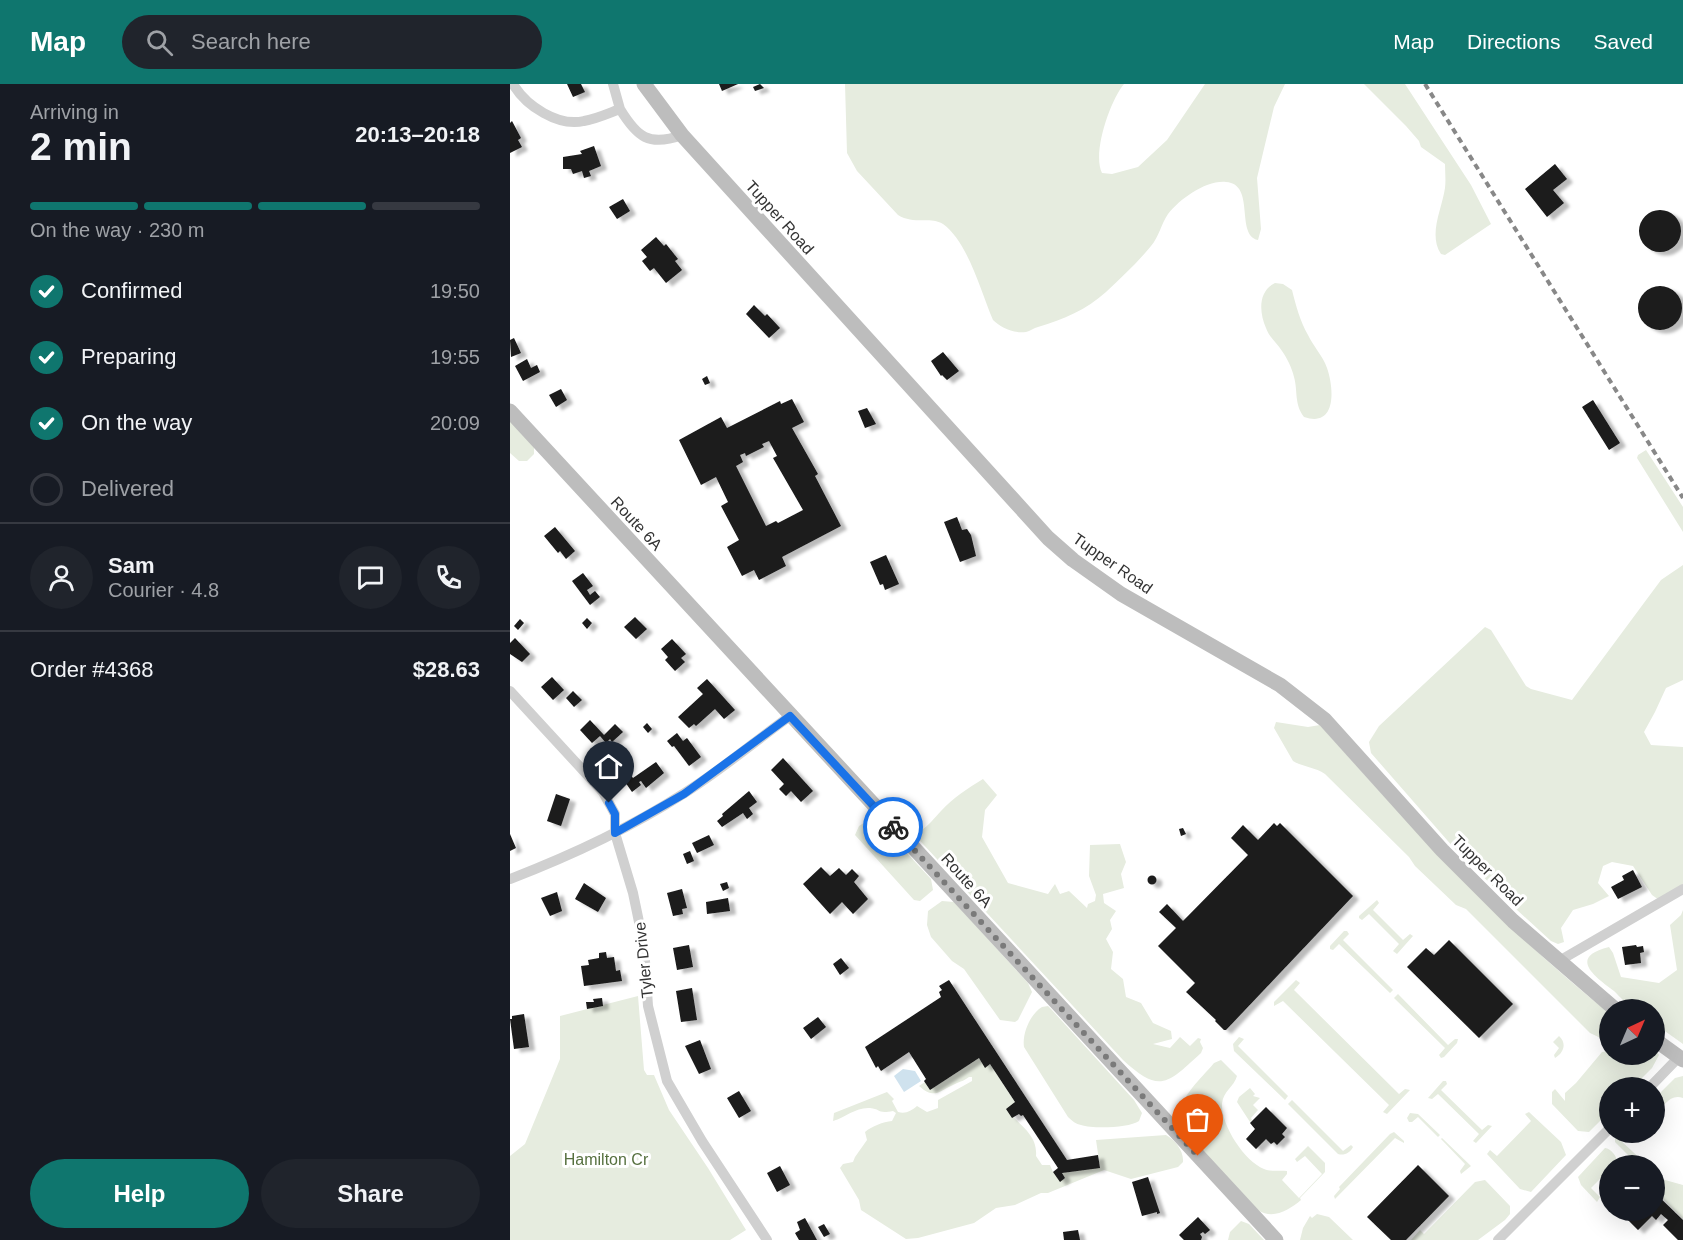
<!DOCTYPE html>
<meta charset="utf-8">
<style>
body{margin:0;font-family:Arial,sans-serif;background:#20242c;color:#f1f3f6;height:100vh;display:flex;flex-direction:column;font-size:22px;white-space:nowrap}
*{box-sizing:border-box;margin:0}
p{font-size:20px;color:#9ea1a6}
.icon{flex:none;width:33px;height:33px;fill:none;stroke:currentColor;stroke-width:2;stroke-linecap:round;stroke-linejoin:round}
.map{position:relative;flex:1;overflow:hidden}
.details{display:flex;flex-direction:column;background:#171b24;width:510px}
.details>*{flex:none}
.needle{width:39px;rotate:44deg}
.tools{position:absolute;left:1089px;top:915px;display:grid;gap:12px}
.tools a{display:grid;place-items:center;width:66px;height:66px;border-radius:50%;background:#171b24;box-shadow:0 6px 24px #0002;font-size:30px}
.pin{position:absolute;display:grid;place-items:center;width:51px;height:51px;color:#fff;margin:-62px -26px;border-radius:50% 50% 50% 0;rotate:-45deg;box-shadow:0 0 6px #0007}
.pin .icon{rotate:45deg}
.courier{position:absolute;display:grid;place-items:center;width:60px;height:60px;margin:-30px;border:4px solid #1a73e8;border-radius:50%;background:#fff;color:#222;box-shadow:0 2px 8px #0007}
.summary em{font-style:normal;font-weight:800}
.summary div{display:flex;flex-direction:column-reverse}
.summary{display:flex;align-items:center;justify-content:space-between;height:102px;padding:0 30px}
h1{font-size:39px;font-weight:800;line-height:45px}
.bar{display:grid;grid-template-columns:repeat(4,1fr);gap:9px 6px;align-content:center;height:72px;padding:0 30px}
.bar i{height:8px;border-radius:4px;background:#363941}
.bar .on{background:#0f766e}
.bar p{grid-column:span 4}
.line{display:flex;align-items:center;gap:15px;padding:0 30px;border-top:2px solid #363941}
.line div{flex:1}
.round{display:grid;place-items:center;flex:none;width:63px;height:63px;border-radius:32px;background:#20242c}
ol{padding:0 30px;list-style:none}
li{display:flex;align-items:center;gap:18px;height:66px}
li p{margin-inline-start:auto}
li .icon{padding:6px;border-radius:50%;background:#0f766e;color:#fff;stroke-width:4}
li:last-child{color:#9ea1a6}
li i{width:33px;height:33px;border:3px solid #363941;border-radius:50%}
.button{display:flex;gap:12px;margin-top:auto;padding:12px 30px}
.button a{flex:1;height:69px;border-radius:36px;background:#0f766e;color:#fff;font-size:24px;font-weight:800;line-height:69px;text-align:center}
.button a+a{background:#20242c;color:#f1f3f6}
header{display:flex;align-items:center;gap:36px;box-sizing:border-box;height:84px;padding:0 30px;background:#0f766e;color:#fff}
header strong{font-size:28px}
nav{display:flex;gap:33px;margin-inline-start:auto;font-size:21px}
.search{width:420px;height:54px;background:#20242c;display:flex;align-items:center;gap:15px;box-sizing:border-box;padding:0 21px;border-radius:33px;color:#9ea1a6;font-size:22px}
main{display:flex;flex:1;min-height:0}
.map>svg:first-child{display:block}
.green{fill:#e6ecdf}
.water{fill:#cfe2ee}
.building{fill:#1a1a1a;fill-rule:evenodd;filter:url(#shadow)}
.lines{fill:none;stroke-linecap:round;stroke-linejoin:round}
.street{stroke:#d0d0d0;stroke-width:10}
.secondary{stroke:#bdbdbd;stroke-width:15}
.rail{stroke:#888;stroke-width:4;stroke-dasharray:6 4.5;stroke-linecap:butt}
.done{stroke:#7a7a7a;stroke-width:6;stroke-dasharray:0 10.8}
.route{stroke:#1a73e8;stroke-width:8}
.labels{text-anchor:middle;stroke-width:6;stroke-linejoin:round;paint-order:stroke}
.street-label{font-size:16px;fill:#333;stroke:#fff}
.park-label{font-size:16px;fill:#56703f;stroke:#fff}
</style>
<header>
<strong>Map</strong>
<div class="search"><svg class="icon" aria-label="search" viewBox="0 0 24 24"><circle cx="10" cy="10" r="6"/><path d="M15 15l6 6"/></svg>Search here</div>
<nav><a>Map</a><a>Directions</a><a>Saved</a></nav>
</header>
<main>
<section class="details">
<div class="summary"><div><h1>2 min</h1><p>Arriving in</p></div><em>20:13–20:18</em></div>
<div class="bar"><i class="on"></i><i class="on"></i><i class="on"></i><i></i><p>On the way · 230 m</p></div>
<ol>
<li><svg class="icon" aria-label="check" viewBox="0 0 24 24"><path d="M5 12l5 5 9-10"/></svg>Confirmed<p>19:50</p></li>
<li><svg class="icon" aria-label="check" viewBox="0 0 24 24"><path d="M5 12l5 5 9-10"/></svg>Preparing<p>19:55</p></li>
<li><svg class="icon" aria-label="check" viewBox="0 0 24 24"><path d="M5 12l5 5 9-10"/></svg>On the way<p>20:09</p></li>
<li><i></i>Delivered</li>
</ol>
<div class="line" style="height:108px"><a class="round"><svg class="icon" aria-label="person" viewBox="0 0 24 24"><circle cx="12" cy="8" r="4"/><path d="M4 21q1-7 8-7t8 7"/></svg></a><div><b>Sam</b><p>Courier · 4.8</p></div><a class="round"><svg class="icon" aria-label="chat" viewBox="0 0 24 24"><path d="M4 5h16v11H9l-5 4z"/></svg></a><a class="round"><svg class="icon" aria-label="phone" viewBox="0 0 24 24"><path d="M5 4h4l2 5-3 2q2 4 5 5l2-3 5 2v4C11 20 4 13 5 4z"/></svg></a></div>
<div class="line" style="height:78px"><div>Order #4368</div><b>$28.63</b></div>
<div class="button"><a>Help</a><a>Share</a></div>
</section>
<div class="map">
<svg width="1173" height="1156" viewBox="0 0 1173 1156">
<defs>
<filter id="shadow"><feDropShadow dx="6" dy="3.5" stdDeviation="1.5" flood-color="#0004"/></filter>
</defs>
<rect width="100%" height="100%" fill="#fff"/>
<path class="green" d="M335 0H614C600 17 582 69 592 89L602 90 628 83 657 56 695 0H775L764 23 747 94 751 145 748 156C725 151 746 100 716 98 696 96 670 115 658 130 651 140 649 153 641 162 628 178 611 194 596 208 576 226 554 235 528 243 524 244 520 247 516 248 504 250 490 243 483 236 471 208 458 158 433 140 420 132 404 141 388 131L347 87 337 69Z
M854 0H895L961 101 981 140 935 171 931 170C918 151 932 125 935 104 936 96 935 88 935 80L911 63 909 57 896 42Z
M765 199 773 200 782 206C786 222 790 237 798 251 803 262 813 272 817 284 824 304 827 344 794 333 784 320 788 307 784 293 782 284 777 274 772 267 767 259 759 253 756 244 749 228 748 207 765 199Z
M0 337 24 363V370L17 377H9L0 369Z
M1136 366 1173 423V448L1127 374 1128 371Z
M1173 481V596L1156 604 1145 628 1134 648 1141 661 1173 663V800L1149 816 1142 811 1123 782 1102 778 1093 782 1088 799 1099 812 1083 820 1063 826 1051 844 1054 858 1048 860 1041 857 1006 825 944 764 861 669 859 658 869 642 975 543 981 546 1016 602 1021 605 1062 616 1151 496Z
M766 638 798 643 810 641C901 743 992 844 1099 929V958L1080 949 956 825 946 821 905 782 899 773 815 690C805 683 793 683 783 677L764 644Z
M473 695 487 711 475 726 472 753 498 799 538 810 545 800 550 810 559 807 577 824 578 820 585 817 586 811 579 792 580 761 610 760 616 778 611 790 614 804 593 810 594 819 606 827 600 836 602 845 596 855 603 868 601 885 613 895 616 913 631 919 643 939 661 947 662 955 643 960 660 964 670 953 680 962 688 954 691 955 690 958 693 964 691 969C657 1000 650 1010 613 976L400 746 405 744 410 747C419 742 424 734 431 727 443 714 458 704 473 695Z
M360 735 367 737 421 795 423 806 410 817 404 816 345 751 349 742Z
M867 816 869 819 863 826 893 856 900 850 903 852 887 870 883 867 889 860 859 830 852 836 849 834V832Z
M432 817 444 818 447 821 518 899 522 908 508 936 505 938 490 936 454 885 442 877 421 853 417 841 418 827Z
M1173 826V960L1145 940 1144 926C1139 926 1131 927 1126 925 1118 922 1110 913 1104 907 1084 892 1058 873 1099 863L1103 869 1111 893 1149 899 1167 886 1160 841 1171 831Z
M834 847H837L839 850 833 856 883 906 880 909 829 860 823 866 820 865V862Z
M786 896 790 899 784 906 889 1010 895 1005 900 1006 877 1030 873 1028 879 1021 773 917 764 922V918Z
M888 910 938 961 945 955H948L947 959 934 973 931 974 929 971 935 964 884 914Z
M128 912 134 986 137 991H144L159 1026 198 1084 236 1146 220 1156H0V1072L15 1060 50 975V932Z
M532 923 538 922 541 925 624 1016 632 1029 629 1037C619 1044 583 1045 571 1041 566 1040 562 1037 558 1033L514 963C512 950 520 930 532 923Z
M1049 952C1057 959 1054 969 1045 974L1044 971 1049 964 1043 958Z
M729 953 734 955 728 962 778 1012 775 1016 724 967 723 960Z
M1145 964 1149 971 1142 984 1123 1003 1100 1004 1099 1028 1079 1048 1068 1047 1042 1020V1008L1045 1005 1055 1017V1009L1066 999 1092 968 1099 967 1100 970H1144Z
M469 974 475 983 480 980 505 1018 497 1025C507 1041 528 1049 526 1072L532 1081H540L543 1088 550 1097 555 1094 552 1089 590 1083 586 1056 656 1051C665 1056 674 1067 673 1078L668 1083 621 1095 594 1086 538 1109H531L505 1121 486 1124 464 1139 408 1154 396 1155 351 1126 349 1116 330 1084 333 1080 343 1078 345 1073 357 1056 355 1048C362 1042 373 1038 382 1037L386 1029 383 1027C367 1030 371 1025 360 1024 346 1023 336 1033 323 1037L324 1029 377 1008 384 1015 382 1017 388 1028C396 1030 401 1027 407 1022L417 1028 428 1024V1016L462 997V993H459C454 997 451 997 445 1000 429 1007 425 1016 409 1002L415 998 423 1004Z
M711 976 727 992C724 1003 713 1007 712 1020 711 1041 734 1077 754 1085 761 1088 769 1086 777 1087V1090L772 1096 789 1114 812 1090 795 1072 787 1078 785 1075 798 1062 815 1079V1088L790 1114 791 1116C779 1126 763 1136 748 1126L677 1050C658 1021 686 1001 704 979Z
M1173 992V1014C1160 1009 1153 1023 1145 1031V1014L1165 994Z
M933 997H936L937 1000 931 1006 972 1046 978 1041 982 1042 966 1059 963 1057 969 1050 928 1010 922 1015 918 1014Z
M740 1004 745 1010 743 1012 750 1014 743 1021 748 1026 741 1034 742 1036 740 1038 727 1018 729 1013Z
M782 1016 833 1067 841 1061 843 1063C840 1069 834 1072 828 1070L778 1020Z
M1019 1028 1051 1058 1056 1071 1021 1108 1010 1105 977 1070 980 1066 987 1072 1021 1037 1015 1030Z
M900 1029 908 1030 930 1051 928 1053 908 1033 902 1038H899L897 1034Z
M884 1048 894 1057V1059L885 1054 825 1115 824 1112 830 1105 829 1103 880 1050Z
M932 1054 961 1082 951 1090 950 1087 955 1080 931 1055Z
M1108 1054 1137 1081H1128L1105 1058V1054Z
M1095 1064C1101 1065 1106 1071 1107 1077L1103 1081 1100 1082 1099 1086 1081 1104 1090 1113 1087 1118 1071 1101 1068 1093Z
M1144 1089 1155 1096 1173 1101V1135L1145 1107 1149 1101 1147 1099 1145 1101Z
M975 1096 1000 1122V1130L995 1136 968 1156H901L910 1146 914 1150 965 1098Z
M807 1130 819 1133 843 1156H790L793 1144 800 1132 802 1134Z
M731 1137 739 1140 754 1156H718L720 1148Z"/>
<path class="water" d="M393 985 405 987 411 997 394 1008 384 992Z"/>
<path class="building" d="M57 0H71L75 8 63 13Z
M209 0H228L212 7Z
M250 0 254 4 245 7 243 3Z
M2 37 11 54 8 56 12 63 0 69V39Z
M84 62 91 82 79 87 81 92 74 94 72 87 63 90 61 85H53V73L72 70 70 67Z
M1045 80 1057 95 1043 106 1054 119 1037 133 1015 105Z
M113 115 120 127 107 135 99 123Z
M1129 147a21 21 0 1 1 42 0a21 21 0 1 1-42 0Z
M146 153 154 162 156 160 168 175 165 177 172 186 156 199 144 184 140 187 132 177 137 173 131 166Z
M1128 224a22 22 0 1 1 44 0a22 22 0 1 1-44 0Z
M244 221 255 232 257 230 270 244 259 254 236 230Z
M4 254 11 269 1 273 0 256Z
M433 268 449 287 437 296 432 291 431 292 421 277Z
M17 275 21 284 27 281 30 288 13 297 5 282Z
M197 292 200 299 195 301 192 295Z
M51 305 57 316 46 323 39 311Z
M282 315 294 338 282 344 308 390 305 392 331 442 272 473 276 482 249 496 244 486 232 492 217 463 229 456 211 422 218 418 206 393 191 401 169 356 211 333 217 344 270 317 271 320ZM259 357 267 372 263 374 293 426 268 439 266 437 256 442 226 382 233 378 230 371 235 369 236 372 254 363 252 360Z
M1083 316 1110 359 1099 366 1072 323Z
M357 324 366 340 355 344 348 327Z
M447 433 452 446 457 445 461 451 466 472 450 478 434 438Z
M45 443 65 467 56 475 50 467 48 469 34 452Z
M376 471 389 500 375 506 373 500 370 501 360 478Z
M73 489 83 502 77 506 80 511 85 507 90 513 80 521 62 497Z
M125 533 137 545 126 555 114 543Z
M77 534 82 539 77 545 72 539Z
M10 535 14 539 8 546 4 542Z
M5 554 20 570 12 578 0 570V559Z
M162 555 176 570 171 574 175 578 165 587 155 576 158 573 151 565Z
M42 593 54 606 43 616 31 603Z
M197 595 225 626 214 635 205 625 186 642 184 640 179 644 168 633 193 610 187 604Z
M63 607 72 616 64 623 56 614Z
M80 636 94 651 105 640 113 648 102 658 100 655 96 659 90 652 82 659 70 646Z
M137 639 142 645 138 649 133 643Z
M167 649 173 657 177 654 191 673 179 682 164 662 162 663 157 657Z
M273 674 303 707 291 718 281 707 276 712 269 705 274 700 261 686Z
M146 678 154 689 136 704 131 697 129 698 131 701 122 708 113 695 120 690 123 694Z
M239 707 247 718 239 724 243 730 237 735 233 729 212 743 207 737 213 732 212 730Z
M46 710 60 715 51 742 37 737Z
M764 739 767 742 770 739 843 812 716 946H714L705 937 706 936 676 908 685 899 648 862 666 844 649 828 657 820 673 837 738 771 721 754 733 741 748 756Z
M673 744 676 750 671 752 669 745Z
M0 750 6 764 0 767Z
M199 751 204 761 187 769 182 759Z
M180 767 184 777 177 780 173 770Z
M311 783 320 792 329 784 336 791 342 785 349 792 344 798 358 815 343 830 332 818 320 830 293 800Z
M1123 786 1132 803 1108 815 1101 803 1114 796 1112 792Z
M637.5 796a4.5 4.5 0 1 1 9 0a4.5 4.5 0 1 1-9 0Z
M217 798 219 804 213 807 210 800Z
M74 799 96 814 88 828 65 815Z
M172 805 177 824 172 825 173 830 163 832 157 809Z
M47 808 52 827 40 832 31 814Z
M218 814 220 827 197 830 196 818Z
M939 856 1003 920 969 954 897 883 916 864 924 871Z
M179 861 183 883 167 886 163 864Z
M1126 861 1127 863 1133 862 1134 868 1130 869 1131 879 1115 881 1112 863Z
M96 868 97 874 104 873 106 887 110 886 112 897 74 902 71 882 79 881 78 876 89 874V869Z
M331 874 339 884 330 891 323 880Z
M439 896 557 1076 588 1071 590 1084 552 1089 555 1094 550 1098 543 1088 548 1084 513 1031 511 1032 509 1030 502 1034 496 1025 505 1018 480 980 475 984 469 974 420 1006 414 997 416 995 399 968 371 987 368 982 366 984 355 963 431 913 429 908 432 906 429 902Z
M182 904 187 936 171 938 166 907Z
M92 914 93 922 77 925 76 918H84L83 915Z
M14 930 19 963 4 965 0 935H2V932Z
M308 933 316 943 301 955 293 944Z
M190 956 201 985 189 990 175 962Z
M229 1007 241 1027 229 1034 217 1014Z
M756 1023 777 1044 772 1050 775 1053 767 1061 764 1058 761 1060 756 1055 746 1065 736 1055 745 1045 740 1039Z
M908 1081 939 1112 896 1156H881L857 1133Z
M270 1082 280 1101 267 1108 257 1089Z
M638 1093 650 1129 647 1130V1128L632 1132 622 1098Z
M1144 1108 1173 1136V1156H1168L1153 1141 1158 1136 1151 1130 1146 1136 1142 1132 1128 1146 1116 1134 1123 1126H1144Z
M688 1133 700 1146 695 1150 693 1148 690 1150 692 1153 691 1156H674L669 1151Z
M295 1134 307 1156H289L285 1149 290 1146 287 1138Z
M314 1140 320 1150 314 1153 308 1143Z
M568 1146 570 1156H554L553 1148Z"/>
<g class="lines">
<path class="street" d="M3 0C16 22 48 43 74 37 86 35 99 29 110 25 127 53 139 63 172 51
M103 0 110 25
M0 607 93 708 105 730V749L123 809 134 862 138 922 157 997 192 1057 257 1156
M0 795C60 772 118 745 173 710 210 687 244 658 280 632
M1049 877 1173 805
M1139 1004 1169 973
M988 1156 1100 1044"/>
<path class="secondary" d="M134 0 172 51 538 454 563 476 611 510 770 601 815 636 932 766 1003 837 1106 926
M0 327 766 1156
M1144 955 1173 976"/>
<path class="rail" d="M915 0 1173 414"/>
</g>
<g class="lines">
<path class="done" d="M383 743 688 1072"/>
<path class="route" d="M99 719 105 730V749L174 710 280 632 383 743"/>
</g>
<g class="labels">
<g class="street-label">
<text transform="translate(270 133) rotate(48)" y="6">Tupper Road</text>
<text transform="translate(127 439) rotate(47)" y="6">Route 6A</text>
<text transform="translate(603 479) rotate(35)" y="6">Tupper Road</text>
<text transform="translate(978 786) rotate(45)" y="6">Tupper Road</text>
<text transform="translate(457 796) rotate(48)" y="6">Route 6A</text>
<text transform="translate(133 876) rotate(-96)" y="6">Tyler Drive</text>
</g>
<g class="park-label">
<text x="96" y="1081">Hamilton Cr</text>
</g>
</g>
</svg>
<div class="tools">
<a><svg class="needle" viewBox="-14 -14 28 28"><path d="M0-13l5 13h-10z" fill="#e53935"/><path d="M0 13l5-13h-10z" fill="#9ea1a6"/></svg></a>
<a>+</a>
<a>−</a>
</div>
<div class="pin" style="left:688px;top:1072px;background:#ea580c"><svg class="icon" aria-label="bag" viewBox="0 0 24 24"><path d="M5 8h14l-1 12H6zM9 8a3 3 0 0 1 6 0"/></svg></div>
<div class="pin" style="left:99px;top:719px;background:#1f2937"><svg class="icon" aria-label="home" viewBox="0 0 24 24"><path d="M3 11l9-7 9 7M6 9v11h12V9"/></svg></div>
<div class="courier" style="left:383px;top:743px"><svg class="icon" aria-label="bike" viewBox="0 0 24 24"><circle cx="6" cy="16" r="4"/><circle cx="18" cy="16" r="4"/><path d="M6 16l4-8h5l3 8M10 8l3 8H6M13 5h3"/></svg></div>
</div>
</main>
